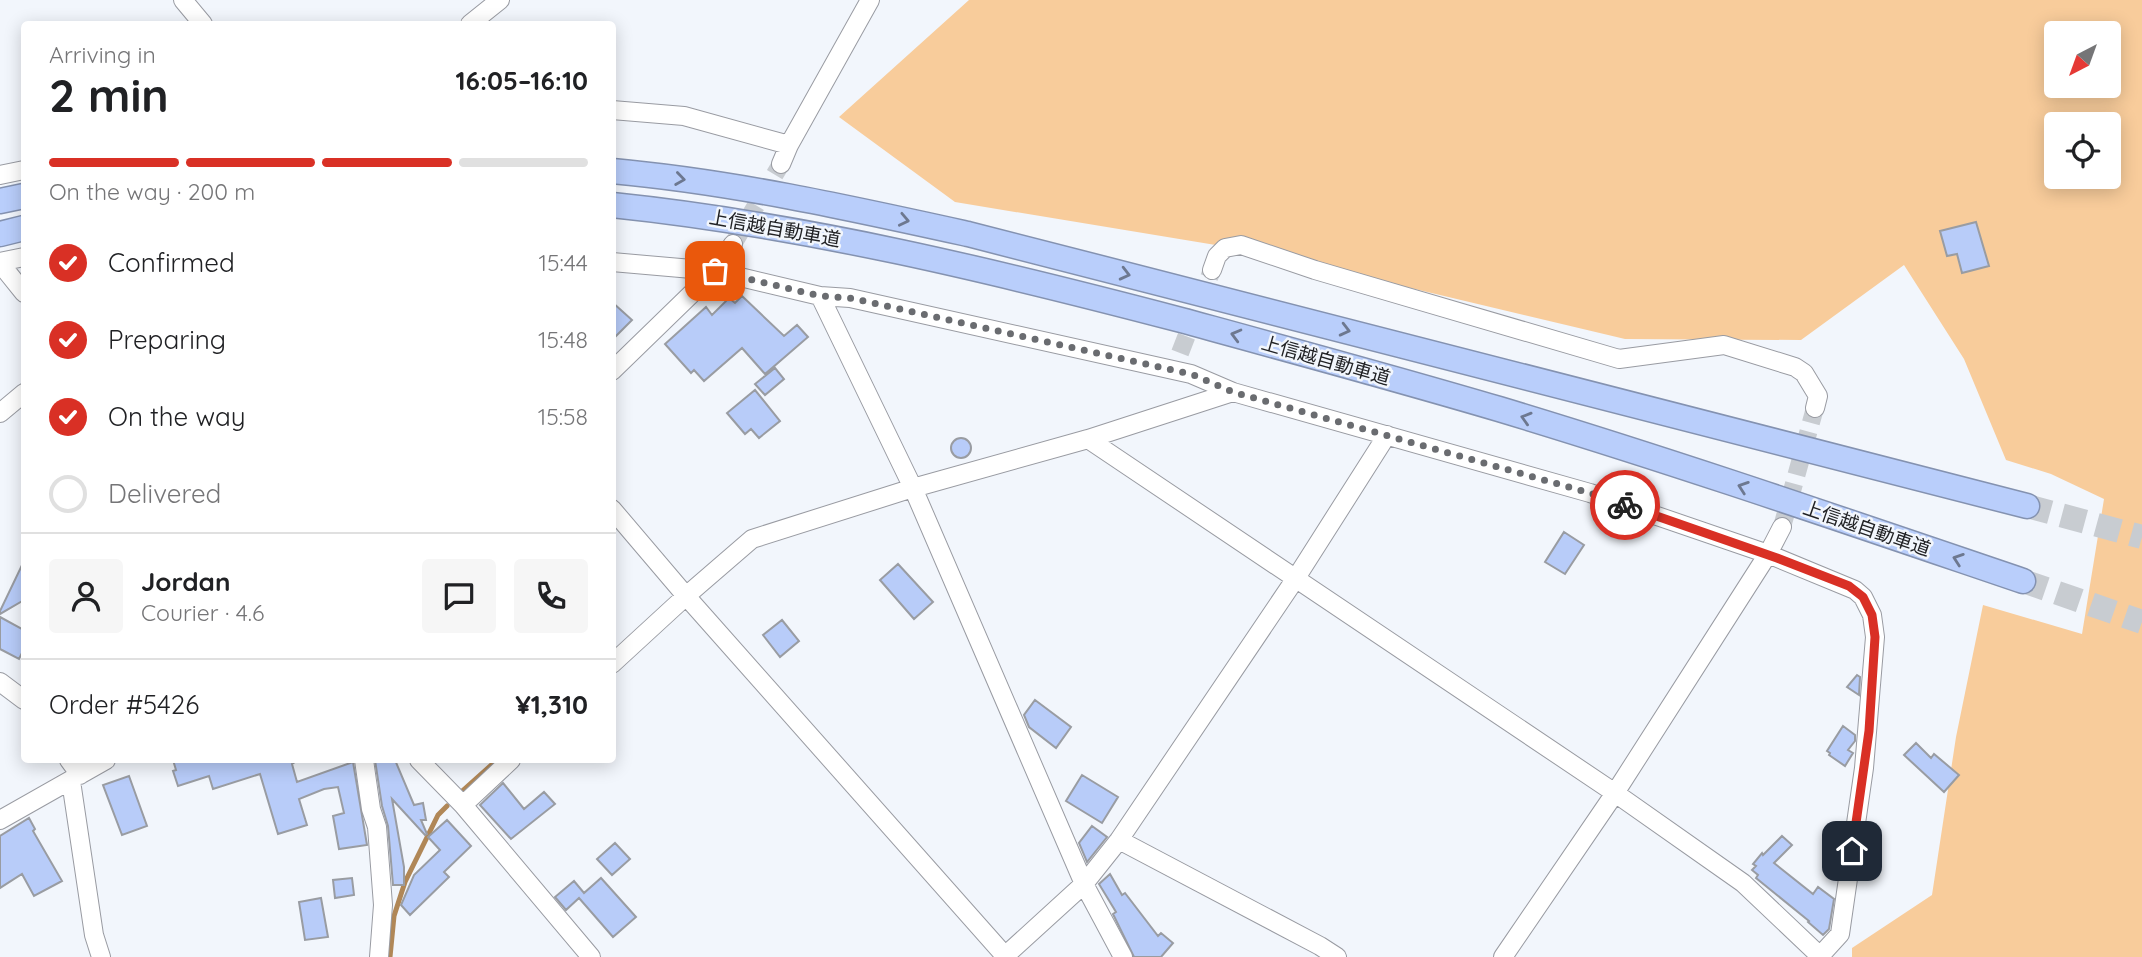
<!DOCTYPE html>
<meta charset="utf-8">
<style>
body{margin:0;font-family:Quicksand,"Noto Sans JP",sans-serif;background:#f6f6f6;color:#202124;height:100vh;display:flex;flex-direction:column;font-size:26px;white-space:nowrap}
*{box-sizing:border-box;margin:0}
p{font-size:23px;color:#757577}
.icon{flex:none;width:38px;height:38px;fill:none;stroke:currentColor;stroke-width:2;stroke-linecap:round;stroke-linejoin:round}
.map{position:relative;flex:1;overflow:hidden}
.panel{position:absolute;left:21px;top:21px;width:595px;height:742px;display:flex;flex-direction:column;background:#fff;border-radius:7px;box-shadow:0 4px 18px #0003}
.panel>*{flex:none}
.needle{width:46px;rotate:221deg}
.tools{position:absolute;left:2044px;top:21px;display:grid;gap:14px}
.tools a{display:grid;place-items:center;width:77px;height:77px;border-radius:7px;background:#fff;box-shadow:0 4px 18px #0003;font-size:35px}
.pin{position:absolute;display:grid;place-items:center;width:60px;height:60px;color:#fff;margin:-30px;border-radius:14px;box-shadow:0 4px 10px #0006}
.courier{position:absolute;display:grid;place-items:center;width:70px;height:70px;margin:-35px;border:5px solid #d93025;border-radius:50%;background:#fff;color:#222;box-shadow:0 2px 9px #0007}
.summary em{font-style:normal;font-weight:800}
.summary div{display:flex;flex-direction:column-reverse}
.summary{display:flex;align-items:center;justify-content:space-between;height:119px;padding:0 28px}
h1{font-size:46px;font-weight:800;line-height:52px}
.bar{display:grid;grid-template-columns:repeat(4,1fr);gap:10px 7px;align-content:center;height:84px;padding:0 28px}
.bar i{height:9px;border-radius:5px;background:#e0e0e0}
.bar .current{background:#d93025}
.bar p{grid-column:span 4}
.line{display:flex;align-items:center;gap:18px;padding:0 28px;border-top:2px solid #e0e0e0}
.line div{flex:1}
.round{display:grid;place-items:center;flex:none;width:74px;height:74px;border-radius:7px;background:#f6f6f6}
ol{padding:0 28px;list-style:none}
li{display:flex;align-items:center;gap:21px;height:77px}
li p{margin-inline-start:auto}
li .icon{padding:7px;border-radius:50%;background:#d93025;color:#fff;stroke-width:4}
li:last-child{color:#757577}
li i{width:38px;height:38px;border:4px solid #e0e0e0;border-radius:50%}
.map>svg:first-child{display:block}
.green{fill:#f8cc9b;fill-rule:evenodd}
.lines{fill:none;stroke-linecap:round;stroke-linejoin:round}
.stream{stroke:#b08757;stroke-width:5}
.building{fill:#b8ccf9;stroke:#999ca2;stroke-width:2}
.minor-tunnel{stroke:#c8ccd1;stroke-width:18;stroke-dasharray:18 9;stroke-linecap:butt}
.highway-tunnel{stroke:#c8ccd1;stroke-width:24;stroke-dasharray:24 12;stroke-linecap:butt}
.minor-casing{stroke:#999ba2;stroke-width:20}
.highway-casing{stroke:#8492b0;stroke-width:27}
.minor{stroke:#fff;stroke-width:18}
.highway{stroke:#b9cefb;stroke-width:24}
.oneway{stroke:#6d7890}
.done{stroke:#6a6c70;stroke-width:7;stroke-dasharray:0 12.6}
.route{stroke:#d93025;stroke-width:9}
.labels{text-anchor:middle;stroke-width:5;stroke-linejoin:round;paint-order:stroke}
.street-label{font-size:19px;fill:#212225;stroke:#f2f6fc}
</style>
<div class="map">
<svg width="2142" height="957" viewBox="0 0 2142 957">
<rect width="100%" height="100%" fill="#f2f6fc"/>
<path class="green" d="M969 0H2142V957H1852V948L1932 895 1956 737 1983 605 2082 634 2104 499 2051 474 2006 460 1964 359 1904 265 1801 340 1625 339 1264 253 955 202 839 117ZM2056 33H2109V86H2056ZM2056 124H2109V177H2056Z"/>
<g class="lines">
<path class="stream" d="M460 793 497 760
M390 957 394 916 405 882 438 815 447 806"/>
</g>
<path class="building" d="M1976 222 1989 266 1962 273 1957 254 1947 256 1940 231Z
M742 296 784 336 797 325 808 337 765 374 742 348 704 381 694 370 691 373 665 344 706 307 712 315 729 298 735 303Z
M612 302 632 320 612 340Z
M775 368 784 379 765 395 755 384Z
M755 390 780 421 759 438 751 429 745 434 727 413Z
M951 448a10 10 0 1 1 20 0a10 10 0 1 1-20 0Z
M1564 532 1584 545 1565 574 1545 562Z
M24 561V600L0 614V611Z
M898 564 933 602 914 619 880 580Z
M0 617 24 630V649L19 659 0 649Z
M782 620 799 641 780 657 763 635Z
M1857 675 1860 677 1859 695 1847 687Z
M1035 700 1071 727 1056 748 1029 727 1024 715Z
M1843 726 1855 735V741L1848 750 1853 753 1845 766 1829 755 1830 753 1827 751Z
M1916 743 1931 758 1934 754 1959 775 1944 792 1904 755Z
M173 760H295V762L292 764 297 782 353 762 367 845 339 849 333 816 344 813 338 787 324 789 299 799 307 825 278 834 260 774 213 789 209 776 178 786 173 771 176 770Z
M375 760H395L414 805 423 803 426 820H421L427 834 425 835 392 799 404 867V885H393L388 826 382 806Z
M1082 775 1118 797 1102 823 1066 801Z
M129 776 147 826 122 835 103 785Z
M503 783 524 809 544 792 555 804 511 839 480 805Z
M29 818 35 829 33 831 62 881 34 896 22 874 0 888V836Z
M447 820 471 846 444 872 449 877 410 915 401 905 414 875 440 850 428 837Z
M1092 826 1107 837 1087 862 1079 843Z
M1782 836 1792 845 1774 863 1813 894 1818 887 1834 899 1829 929 1823 935 1808 922 1809 921 1756 878 1758 875 1752 870 1756 866 1753 864 1762 853 1763 855Z
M615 843 630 859 612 875 597 859Z
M1110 874 1122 895 1125 893 1158 936 1161 933 1173 943 1161 957H1134L1113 914 1116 912 1099 884Z
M352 878 354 895 335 898 333 880Z
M601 878 636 917 613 937 579 898 566 910 555 897 574 881 584 893Z
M321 898 328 937 305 940 299 902Z"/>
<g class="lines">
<path class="minor-tunnel" d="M733 244 781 164
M1180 353 1212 270
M1782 527 1815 408"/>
<path class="highway-tunnel" d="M2027 506 2142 537
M2023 581 2142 622"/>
<defs>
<path id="minor" d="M183 0 203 24
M470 24 500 0
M612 110 684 116 789 145
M781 164 789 145 870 0
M0 175 24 170
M0 262 24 257
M612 262 715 271 820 296 850 298 1191 374 1233 392 1590 493 1768 554 1855 590 1863 597 1872 615 1875 637 1864 768 1840 934 1819 957
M0 263 24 293
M1212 270 1217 256 1225 248 1241 245 1315 270 1619 359 1724 345 1795 367 1804 373 1818 396 1815 408
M820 296 913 488 1084 884 1123 957
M612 371 715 271 733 244
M0 413 24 393
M1088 439 1615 793 1743 883 1820 956
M612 509 686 596 1006 957
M612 664 686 596 752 539 913 488 1088 439 1233 392
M0 682 24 700
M69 760 80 775
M364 760 371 809 377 827 383 905 379 957
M419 760 463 805 591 957
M71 781 94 935 101 957
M463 805 511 760
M0 820 106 760
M1119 840 1320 946 1337 957
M1005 956 1084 884 1119 840 1296 578 1387 435
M1503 957 1615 793 1768 554 1782 527"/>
<path id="highway" d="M612 171C733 182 850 208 968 234L2027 506
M0 201 24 196
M612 205C805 225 994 271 1181 320 1287 349 1394 378 1499 409 1675 462 1849 522 2023 581
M0 234 24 228"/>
</defs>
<use href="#minor" class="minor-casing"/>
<use href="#highway" class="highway-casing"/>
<use href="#minor" class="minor"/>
<use href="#highway" class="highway"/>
</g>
<defs><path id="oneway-chevron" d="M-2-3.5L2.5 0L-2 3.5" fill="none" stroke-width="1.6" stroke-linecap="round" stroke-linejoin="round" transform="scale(1.75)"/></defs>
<g class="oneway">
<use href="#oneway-chevron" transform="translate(680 179) rotate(8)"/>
<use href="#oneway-chevron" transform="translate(904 220) rotate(12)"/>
<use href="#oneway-chevron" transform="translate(1125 274) rotate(14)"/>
<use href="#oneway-chevron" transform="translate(1345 330) rotate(14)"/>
<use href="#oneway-chevron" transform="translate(1236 335) rotate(-165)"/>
<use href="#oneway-chevron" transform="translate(1526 418) rotate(-163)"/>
<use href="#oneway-chevron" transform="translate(1743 487) rotate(-161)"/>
<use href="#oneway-chevron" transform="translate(1958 559) rotate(-161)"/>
</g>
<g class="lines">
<path class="done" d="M715 271 820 296 850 298 1191 374 1233 392 1590 493 1625 505"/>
<path class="route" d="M1625 505 1777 558 1849 586 1863 597 1872 615 1875 637 1869 731 1852 851"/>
</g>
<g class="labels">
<g class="street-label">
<text transform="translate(775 228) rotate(10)" y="7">上信越自動車道</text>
<text transform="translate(1326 360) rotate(16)" y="7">上信越自動車道</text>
<text transform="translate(1867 528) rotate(19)" y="7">上信越自動車道</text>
</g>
</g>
</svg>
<div class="tools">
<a><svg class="needle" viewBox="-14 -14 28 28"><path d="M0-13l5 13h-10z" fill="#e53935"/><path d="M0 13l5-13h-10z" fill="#757577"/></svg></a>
<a><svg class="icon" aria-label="locate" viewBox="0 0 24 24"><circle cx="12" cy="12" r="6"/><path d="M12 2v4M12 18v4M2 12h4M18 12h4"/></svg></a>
</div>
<div class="pin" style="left:715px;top:271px;background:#ea580c"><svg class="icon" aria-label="bag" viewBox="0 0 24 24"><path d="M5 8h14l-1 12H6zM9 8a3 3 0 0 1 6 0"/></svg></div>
<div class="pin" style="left:1852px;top:851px;background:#1f2937"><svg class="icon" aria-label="home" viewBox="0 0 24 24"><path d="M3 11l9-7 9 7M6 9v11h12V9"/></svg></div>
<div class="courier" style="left:1625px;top:505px"><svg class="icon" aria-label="bike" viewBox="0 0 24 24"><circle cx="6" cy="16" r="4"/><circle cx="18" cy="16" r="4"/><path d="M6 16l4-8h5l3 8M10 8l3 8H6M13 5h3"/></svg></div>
<section class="panel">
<div class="summary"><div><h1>2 min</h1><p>Arriving in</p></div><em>16:05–16:10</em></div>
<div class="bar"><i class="current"></i><i class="current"></i><i class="current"></i><i></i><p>On the way · 200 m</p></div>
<ol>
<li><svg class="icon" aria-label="check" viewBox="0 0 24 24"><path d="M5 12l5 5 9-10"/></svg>Confirmed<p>15:44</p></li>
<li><svg class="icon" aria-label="check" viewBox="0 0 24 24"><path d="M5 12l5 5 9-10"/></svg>Preparing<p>15:48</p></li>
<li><svg class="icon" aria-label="check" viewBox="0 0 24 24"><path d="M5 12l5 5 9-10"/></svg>On the way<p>15:58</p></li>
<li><i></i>Delivered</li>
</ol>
<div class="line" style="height:126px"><a class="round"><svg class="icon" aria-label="person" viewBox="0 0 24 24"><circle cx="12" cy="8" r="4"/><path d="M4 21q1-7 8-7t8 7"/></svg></a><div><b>Jordan</b><p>Courier · 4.6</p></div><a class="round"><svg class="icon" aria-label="chat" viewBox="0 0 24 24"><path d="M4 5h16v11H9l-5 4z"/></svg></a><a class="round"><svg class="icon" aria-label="phone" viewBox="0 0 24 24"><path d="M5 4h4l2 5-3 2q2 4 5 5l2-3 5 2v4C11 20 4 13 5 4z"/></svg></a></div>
<div class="line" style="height:91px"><div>Order #5426</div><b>¥1,310</b></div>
</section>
</div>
